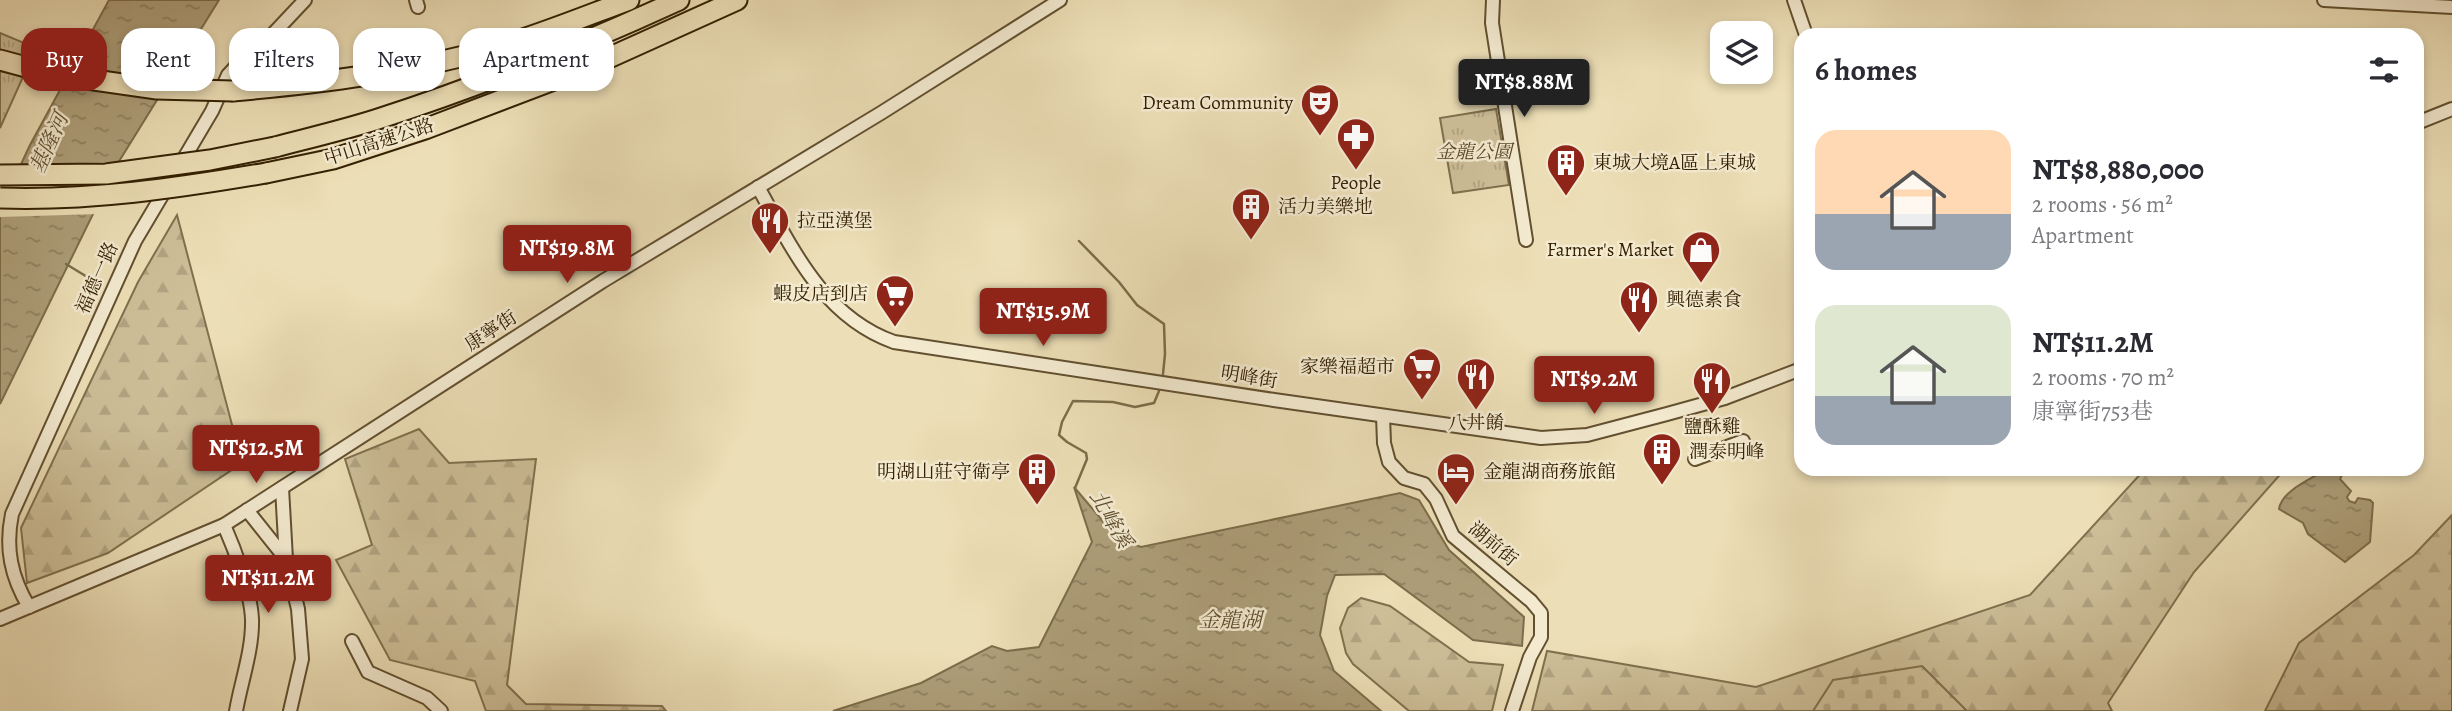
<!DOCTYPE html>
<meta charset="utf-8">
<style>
body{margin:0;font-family:Alegreya,"Noto Serif TC",serif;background:#f7f7f7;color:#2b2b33;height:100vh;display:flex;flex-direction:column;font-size:26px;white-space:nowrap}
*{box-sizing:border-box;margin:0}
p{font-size:23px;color:#7c7c81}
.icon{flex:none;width:38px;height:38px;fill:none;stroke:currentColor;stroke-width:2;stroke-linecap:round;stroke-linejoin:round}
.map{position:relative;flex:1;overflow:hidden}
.details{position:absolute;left:1794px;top:28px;width:630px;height:448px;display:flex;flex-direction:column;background:#fff;border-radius:21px;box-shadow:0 4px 10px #0003}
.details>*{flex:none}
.banner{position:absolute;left:21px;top:28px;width:665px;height:63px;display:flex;gap:14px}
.fabs{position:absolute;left:1710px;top:21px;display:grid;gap:14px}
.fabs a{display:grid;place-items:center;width:63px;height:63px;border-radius:14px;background:#fff;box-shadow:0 4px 10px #0003;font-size:35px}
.price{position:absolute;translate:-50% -60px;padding:0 16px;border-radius:7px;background:#8f2418;color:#fff;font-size:23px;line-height:46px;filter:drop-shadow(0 2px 4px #0008)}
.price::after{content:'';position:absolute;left:50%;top:42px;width:21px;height:16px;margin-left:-10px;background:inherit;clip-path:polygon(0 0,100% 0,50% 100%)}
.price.current{background:#222;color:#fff}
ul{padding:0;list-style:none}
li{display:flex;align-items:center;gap:21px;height:175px;padding:0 21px}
li span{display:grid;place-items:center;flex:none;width:196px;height:140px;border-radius:21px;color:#555}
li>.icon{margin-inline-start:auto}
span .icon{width:84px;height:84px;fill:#fffc;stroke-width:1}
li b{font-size:30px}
h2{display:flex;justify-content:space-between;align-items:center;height:84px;padding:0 21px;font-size:30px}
.chip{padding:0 24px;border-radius:21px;background:#fff;box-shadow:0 4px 10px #0003;font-size:24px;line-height:63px}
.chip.current{background:#8f2418;color:#fff}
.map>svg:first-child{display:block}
.forest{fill:url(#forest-firs);stroke:#80704e;stroke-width:2}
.cemetery{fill:url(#cemetery-stones);stroke:#80704e;stroke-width:2}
.park{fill:url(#park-tufts);stroke:#80704e;stroke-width:2}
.water{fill:url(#water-ripples);stroke:#7d6c4a;stroke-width:2}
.pier{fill:#ecdeb6}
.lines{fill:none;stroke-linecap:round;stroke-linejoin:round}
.stream{stroke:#7d6c4a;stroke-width:2.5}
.minor-casing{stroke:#625030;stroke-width:16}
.highway-casing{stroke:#342103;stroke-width:23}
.minor{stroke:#f3ead0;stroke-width:12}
.highway{stroke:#ecdeb6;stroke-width:19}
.highway-bridge-casing{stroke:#342103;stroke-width:23;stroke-linecap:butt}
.highway-bridge{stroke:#ecdeb6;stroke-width:19}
.labels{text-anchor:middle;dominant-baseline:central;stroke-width:5;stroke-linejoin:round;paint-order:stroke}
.poi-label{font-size:19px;fill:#342103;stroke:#f3ead0;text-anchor:start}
.street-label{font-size:19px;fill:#342103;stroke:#f3ead0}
.park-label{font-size:19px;font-style:italic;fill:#5a4828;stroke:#f3ead0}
.water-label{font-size:21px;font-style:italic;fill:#5e4d2c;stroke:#f3ead0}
</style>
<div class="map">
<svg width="2452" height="711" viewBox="0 0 2452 711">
<defs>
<pattern id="forest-firs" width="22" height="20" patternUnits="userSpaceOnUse" patternTransform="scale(1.75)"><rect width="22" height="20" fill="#cdbe98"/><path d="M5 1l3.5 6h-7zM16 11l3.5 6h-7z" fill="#b1a381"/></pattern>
<pattern id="cemetery-stones" width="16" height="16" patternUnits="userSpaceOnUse" patternTransform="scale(1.75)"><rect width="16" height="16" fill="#cdbe98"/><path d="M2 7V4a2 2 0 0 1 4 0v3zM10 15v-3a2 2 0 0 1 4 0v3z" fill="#b1a381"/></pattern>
<pattern id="park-tufts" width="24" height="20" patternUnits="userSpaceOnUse" patternTransform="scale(1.75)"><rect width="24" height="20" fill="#cdbe98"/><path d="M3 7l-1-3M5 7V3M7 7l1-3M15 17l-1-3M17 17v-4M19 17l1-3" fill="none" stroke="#b1a381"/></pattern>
<pattern id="water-ripples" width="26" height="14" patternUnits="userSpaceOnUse" patternTransform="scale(1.75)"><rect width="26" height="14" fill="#ad9e79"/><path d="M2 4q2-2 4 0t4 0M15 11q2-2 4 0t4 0" fill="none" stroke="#8e8061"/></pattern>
</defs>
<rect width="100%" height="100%" fill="#ecdeb6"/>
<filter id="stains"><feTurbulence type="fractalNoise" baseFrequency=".00286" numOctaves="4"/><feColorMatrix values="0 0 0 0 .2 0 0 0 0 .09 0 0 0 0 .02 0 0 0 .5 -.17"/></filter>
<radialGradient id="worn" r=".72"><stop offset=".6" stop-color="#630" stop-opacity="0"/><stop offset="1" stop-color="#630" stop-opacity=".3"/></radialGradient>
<g class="forest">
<path d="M177,215l65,248 -134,90 -81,30 -6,-55 117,-246z"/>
<path d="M419,429l30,34 87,-4 -29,226 19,19 136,2 4,5h-180l-11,-30 -85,-21 -54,-100 36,-15 -27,-86z"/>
<path d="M2145,469h140l-91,103 -86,131 4,8h-580l15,-60 209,36 274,-92z"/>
<path d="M2452,515v196h-187l34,-68 115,-88z"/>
<path d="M1361,598l29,8 79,56 34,3 -11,46h-83l-56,-47 -7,-11 -6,-25 8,-20z"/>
</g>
<path class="cemetery" d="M1922,666l45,45h-154l20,-31z"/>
<g class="park">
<path d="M0,33l36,15 -36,80z"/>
<path d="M1496,109l13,76 -56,8 -13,-75z"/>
</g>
<g class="water">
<path d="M109,0h110l-101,163 -118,241v-195l30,-64z"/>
<path d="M2327,469h18l-5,10 11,12 -4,6 2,4 6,2 3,-5 12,2 3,3 -3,39 -25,20 -37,-28 -5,-11 -24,-14c3,-19 33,-30 48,-40z"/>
<path d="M1074,487l44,52 23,8 259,-54 19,7 30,50 75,67 -2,29 -49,-6 -89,-66 -49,1 -8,21 -7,39 14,36 47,40h-548l88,-28 71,-37 15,5 32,-4 53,-105z"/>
</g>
<path class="pier" d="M123,162l-25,52 -98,3v-16l17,-36z"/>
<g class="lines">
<g class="stream">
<path d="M1079,241l40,41 18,23 27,19 1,30 -2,20"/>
<path d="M66,264l36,22"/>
<path d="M1075,488l12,-29 -1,-6 -19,-11 -8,-7 3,-13 11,-21 40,1 22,5 19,-4 5,-12"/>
</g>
<g class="minor-casing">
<g id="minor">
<path d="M416,0l2,7"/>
<path d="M1493,0l-1,23 34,217"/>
<path d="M1794,0l12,35"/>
<path d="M2324,0l128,7"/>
<path d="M2417,123l35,-14"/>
<path d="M758,187c34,61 65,130 136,155l380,58 267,38 46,-3 80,-21 58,-16 76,-29"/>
<path d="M1383,416l1,27 5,19 15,16 20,6 12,15 17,37 78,65 10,12v24l-11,20 -18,54"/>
<path d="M1695,459l48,-18"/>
<path d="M282,488l4,71 12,50 4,50 -12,52"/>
<path d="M247,510l39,49"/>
<path d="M224,525c11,25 27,68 28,94 1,30 -11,63 -16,92"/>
<path d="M29,607c-18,-30 -24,-59 -17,-93l123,-273 77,-130 16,-36 13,-14 32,-27 32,-34"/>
<path d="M0,619l224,-94 379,-244 278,-168 179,-113"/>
<path d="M352,641l16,31 59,26 14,13"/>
</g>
</g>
<g class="highway-casing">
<g id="highway">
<path d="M0,60l52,14"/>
<path d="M233,91c89,-8 178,-19 265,-44 44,-13 88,-31 131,-47"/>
<path d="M275,147c34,-9 69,-17 103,-28 102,-33 203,-74 301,-119"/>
<path d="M266,173l67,-14 92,-30 168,-64 144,-65"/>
</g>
</g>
<use href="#minor" class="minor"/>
<use href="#highway" class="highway"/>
<g class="highway-bridge-casing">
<g id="highway-bridge">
<path d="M52,74l105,15 76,2"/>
<path d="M0,175l106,-1 104,-14 65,-13"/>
<path d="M0,198c90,3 178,-10 266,-25"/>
</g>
</g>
<use href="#highway-bridge" class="highway-bridge"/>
</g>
<defs>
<g id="theatre-pin" transform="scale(2.0125)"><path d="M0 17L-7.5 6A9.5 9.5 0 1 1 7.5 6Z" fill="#8f2418" stroke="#f3ead0"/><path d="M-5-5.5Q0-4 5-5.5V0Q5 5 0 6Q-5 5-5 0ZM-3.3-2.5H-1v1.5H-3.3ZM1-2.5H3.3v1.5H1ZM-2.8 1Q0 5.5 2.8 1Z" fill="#fff"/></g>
<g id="pharmacy-pin" transform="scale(2.0125)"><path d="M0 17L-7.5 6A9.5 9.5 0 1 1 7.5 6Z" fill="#8f2418" stroke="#f3ead0"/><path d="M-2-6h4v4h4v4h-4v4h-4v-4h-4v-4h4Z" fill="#fff"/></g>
<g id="building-pin" transform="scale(2.0125)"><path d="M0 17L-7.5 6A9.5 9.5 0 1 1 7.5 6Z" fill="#8f2418" stroke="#f3ead0"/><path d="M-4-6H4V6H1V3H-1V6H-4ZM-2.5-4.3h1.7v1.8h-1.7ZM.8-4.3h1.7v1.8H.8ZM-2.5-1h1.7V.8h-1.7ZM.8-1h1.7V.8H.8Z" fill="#fff"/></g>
<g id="restaurant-pin" transform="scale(2.0125)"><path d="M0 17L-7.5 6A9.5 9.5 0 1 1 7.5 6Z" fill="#8f2418" stroke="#f3ead0"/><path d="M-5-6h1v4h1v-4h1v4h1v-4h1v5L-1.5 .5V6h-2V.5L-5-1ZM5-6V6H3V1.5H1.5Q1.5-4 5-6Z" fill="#fff"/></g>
<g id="shop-pin" transform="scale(2.0125)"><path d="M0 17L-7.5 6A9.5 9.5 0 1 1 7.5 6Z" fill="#8f2418" stroke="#f3ead0"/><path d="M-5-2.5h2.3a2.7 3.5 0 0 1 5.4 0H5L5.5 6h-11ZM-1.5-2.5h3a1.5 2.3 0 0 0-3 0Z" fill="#fff"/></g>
<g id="supermarket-pin" transform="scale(2.0125)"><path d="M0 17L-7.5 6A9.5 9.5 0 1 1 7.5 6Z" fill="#8f2418" stroke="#f3ead0"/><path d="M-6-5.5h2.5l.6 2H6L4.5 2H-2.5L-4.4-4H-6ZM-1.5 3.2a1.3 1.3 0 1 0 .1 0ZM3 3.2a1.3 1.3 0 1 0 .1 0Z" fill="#fff"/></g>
<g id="hotel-pin" transform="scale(2.0125)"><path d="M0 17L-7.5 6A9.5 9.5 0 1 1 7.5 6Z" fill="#8f2418" stroke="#f3ead0"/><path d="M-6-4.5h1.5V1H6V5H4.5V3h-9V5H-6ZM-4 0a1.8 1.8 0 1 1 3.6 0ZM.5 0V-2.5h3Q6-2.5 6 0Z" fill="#fff"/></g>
</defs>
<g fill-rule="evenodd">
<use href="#theatre-pin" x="1320" y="103"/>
<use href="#pharmacy-pin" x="1356" y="137"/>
<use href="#building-pin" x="1566" y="163"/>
<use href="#building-pin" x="1251" y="207"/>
<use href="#restaurant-pin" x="770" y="221"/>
<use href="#shop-pin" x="1701" y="250"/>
<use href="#supermarket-pin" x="895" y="294"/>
<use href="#restaurant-pin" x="1639" y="300"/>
<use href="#supermarket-pin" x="1422" y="367"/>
<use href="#restaurant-pin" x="1476" y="377"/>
<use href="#restaurant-pin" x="1712" y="381"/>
<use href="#building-pin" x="1662" y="452"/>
<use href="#building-pin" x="1037" y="472"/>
<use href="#hotel-pin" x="1456" y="472"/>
</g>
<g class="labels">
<g class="poi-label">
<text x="1293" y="103" text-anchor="end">Dream Community</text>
<text x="1593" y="163">東城大境A區上東城</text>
<text x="1356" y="183" text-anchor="middle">People</text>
<text x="1278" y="207">活力美樂地</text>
<text x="797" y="221">拉亞漢堡</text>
<text x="1674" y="250" text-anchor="end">Farmer's Market</text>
<text x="868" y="294" text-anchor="end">蝦皮店到店</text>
<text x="1666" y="300">興德素食</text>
<text x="1395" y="367" text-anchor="end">家樂福超市</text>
<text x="1476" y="423" text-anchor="middle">八丼餚</text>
<text x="1712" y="427" text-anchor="middle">鹽酥雞</text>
<text x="1689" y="452">潤泰明峰</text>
<text x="1010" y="472" text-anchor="end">明湖山莊守衛亭</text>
<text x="1483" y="472">金龍湖商務旅館</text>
</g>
<g class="street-label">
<text transform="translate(379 142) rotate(-18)">中山高速公路</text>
<text transform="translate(97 278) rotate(-66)">福德一路</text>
<text transform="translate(491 331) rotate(-33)">康寧街</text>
<text transform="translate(1249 377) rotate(9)">明峰街</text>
<text transform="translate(1493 544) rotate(40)">湖前街</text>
</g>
<g class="park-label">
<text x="1474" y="152">金龍公園</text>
</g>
<g class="water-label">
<text transform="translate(49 143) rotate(-66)">基隆河</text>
<text transform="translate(1111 519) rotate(60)">北峰溪</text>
<text x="1230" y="620">金龍湖</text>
</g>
</g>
<rect width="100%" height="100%" filter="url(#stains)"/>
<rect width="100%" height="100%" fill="url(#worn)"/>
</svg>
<div class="fabs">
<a><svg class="icon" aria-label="layers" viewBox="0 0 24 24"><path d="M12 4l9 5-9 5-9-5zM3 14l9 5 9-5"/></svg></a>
</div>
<b class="price current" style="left:1524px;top:119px">NT$8.88M</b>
<b class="price" style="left:567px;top:285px">NT$19.8M</b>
<b class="price" style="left:1043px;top:348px">NT$15.9M</b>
<b class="price" style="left:1594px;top:416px">NT$9.2M</b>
<b class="price" style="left:256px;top:485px">NT$12.5M</b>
<b class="price" style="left:268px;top:615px">NT$11.2M</b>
<div class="banner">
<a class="chip current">Buy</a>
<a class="chip">Rent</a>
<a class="chip">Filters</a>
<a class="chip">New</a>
<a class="chip">Apartment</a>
</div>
<section class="details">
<h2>6 homes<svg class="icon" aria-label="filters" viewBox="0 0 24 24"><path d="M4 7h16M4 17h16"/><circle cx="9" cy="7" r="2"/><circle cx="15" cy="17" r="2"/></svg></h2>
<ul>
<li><span style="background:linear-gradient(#ffd9b3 60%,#9aa5b1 0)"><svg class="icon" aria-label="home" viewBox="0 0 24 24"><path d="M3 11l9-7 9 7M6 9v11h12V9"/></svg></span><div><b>NT$8,880,000</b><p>2 rooms · 56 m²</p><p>Apartment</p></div></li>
<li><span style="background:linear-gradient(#dfe7d0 65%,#9aa5b1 0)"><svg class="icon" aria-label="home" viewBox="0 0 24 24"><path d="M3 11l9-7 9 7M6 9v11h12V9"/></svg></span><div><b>NT$11.2M</b><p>2 rooms · 70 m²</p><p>康寧街753巷</p></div></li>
</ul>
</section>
</div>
